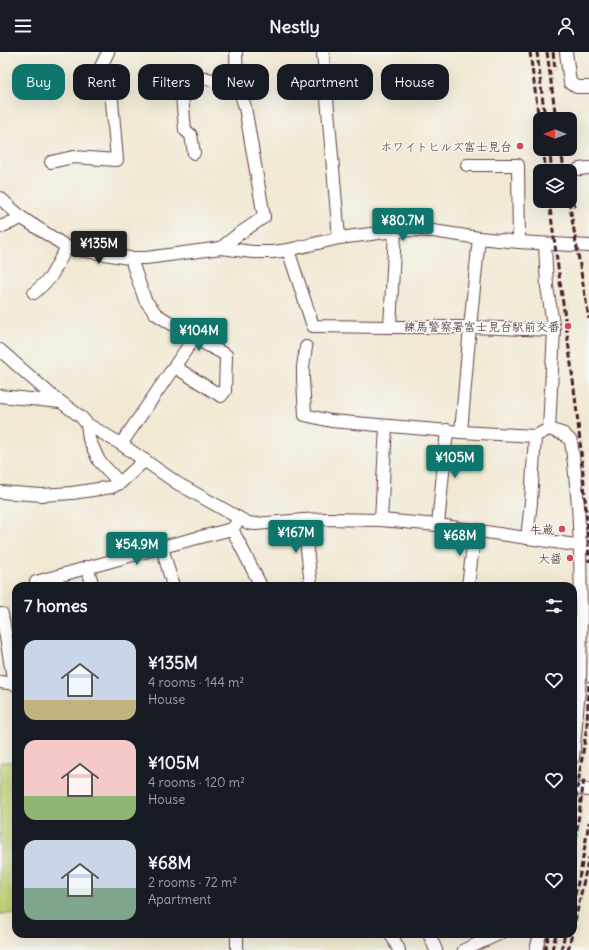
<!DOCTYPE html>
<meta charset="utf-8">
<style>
body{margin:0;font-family:Delius,"Klee One",sans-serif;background:#242831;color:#f1f3f6;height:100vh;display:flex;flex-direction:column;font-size:15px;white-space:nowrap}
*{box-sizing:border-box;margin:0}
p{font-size:13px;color:#9ea1a6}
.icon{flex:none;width:22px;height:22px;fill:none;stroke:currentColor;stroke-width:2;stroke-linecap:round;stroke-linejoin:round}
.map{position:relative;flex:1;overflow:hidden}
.side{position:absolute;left:12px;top:530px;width:565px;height:356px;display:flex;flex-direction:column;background:#171b24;border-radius:12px;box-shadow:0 4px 16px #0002}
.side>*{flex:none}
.guide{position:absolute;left:12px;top:12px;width:565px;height:36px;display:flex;gap:8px}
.needle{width:26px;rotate:270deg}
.tools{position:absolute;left:533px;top:60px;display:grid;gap:8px}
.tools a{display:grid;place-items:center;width:44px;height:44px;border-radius:8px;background:#171b24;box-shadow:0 4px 16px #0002;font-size:20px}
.price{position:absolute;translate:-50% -34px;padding:0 9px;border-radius:4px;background:#0f766e;color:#fff;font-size:13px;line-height:26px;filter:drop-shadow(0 1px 2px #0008)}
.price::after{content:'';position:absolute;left:50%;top:24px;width:12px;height:9px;margin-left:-6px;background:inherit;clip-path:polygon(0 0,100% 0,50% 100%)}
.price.active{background:#222;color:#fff}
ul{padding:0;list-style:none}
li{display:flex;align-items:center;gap:12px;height:100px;padding:0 12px}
li span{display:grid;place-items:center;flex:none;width:112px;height:80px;border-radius:12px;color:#555}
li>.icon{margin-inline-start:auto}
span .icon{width:48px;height:48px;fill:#fffc;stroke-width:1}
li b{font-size:17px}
h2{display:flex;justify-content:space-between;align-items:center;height:48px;padding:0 12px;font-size:17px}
.pill{padding:0 14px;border-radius:12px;background:#171b24;box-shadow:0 4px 16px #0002;font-size:14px;line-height:36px}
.pill.active{background:#0f766e;color:#fff}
header{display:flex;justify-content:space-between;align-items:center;height:52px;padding:0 12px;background:#171b24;font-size:18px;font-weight:800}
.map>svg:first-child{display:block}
.green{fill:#bed276;stroke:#847850}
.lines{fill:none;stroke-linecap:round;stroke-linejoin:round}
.minor-casing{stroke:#633d44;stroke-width:14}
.minor{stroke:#fff;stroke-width:12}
.rail{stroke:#4a1f2b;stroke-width:3;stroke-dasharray:6 3;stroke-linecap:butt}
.poi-dot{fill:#d1495b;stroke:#f6f6f2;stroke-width:1.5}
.labels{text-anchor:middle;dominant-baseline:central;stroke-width:3;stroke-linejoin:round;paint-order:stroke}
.poi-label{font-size:12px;fill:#4a1f2b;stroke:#f6f6f2;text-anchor:end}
</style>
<header><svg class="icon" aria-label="menu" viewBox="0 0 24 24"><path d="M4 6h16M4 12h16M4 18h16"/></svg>Nestly<svg class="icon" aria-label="person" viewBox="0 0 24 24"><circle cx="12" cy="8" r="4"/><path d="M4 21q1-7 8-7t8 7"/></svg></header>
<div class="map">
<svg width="589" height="898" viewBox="0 0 589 898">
<rect width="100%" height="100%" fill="#f6f6f2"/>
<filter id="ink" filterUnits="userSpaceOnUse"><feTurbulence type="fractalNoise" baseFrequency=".025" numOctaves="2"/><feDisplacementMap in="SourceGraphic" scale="8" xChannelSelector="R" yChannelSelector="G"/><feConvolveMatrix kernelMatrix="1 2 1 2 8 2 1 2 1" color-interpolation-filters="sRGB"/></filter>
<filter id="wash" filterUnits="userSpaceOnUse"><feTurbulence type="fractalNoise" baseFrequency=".012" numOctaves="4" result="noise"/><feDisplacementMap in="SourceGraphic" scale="16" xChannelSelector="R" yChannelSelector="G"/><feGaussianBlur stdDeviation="0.9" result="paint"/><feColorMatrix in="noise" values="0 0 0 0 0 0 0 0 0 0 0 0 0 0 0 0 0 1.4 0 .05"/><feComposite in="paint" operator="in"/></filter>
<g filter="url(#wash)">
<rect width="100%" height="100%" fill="#f1e9d3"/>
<rect class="green" x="0" y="710" width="16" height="152"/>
</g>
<g filter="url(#ink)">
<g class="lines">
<g class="minor-casing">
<g id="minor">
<path d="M323,0l16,186"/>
<path d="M566,0l4,31 7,4h12"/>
<path d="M194,101l-3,-18 -6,-5 -4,-46 9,-10 22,6 25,3"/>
<path d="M51,110l22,-5 44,3 -6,-71 -20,-2 17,-35"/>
<path d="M467,113h51l1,77"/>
<path d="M579,117l10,-1"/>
<path d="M0,146l22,20 45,29 13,3 49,8h17l75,-10 32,4h20l15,-2 51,-12 56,-7 17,-1 21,1 46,7 40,4 70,4"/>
<path d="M0,175l22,-9"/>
<path d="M545,192l2,43 7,43 -5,99"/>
<path d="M221,196l15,-12 28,-19 -19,-110 -8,-24 -1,-31"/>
<path d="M288,198l25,76 77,1h80l84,3"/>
<path d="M34,241l16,-15 17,-31"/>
<path d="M390,275l5,-96"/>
<path d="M306,295l-3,20v12l2,36 26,6 130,11 74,4"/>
<path d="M0,298l50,44 31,23 6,7 34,20 56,39 71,40 7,1 49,-4 21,-1 56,1 57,5 151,22"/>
<path d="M175,315l46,29 4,-5 1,-36 -32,-17"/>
<path d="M0,344l61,6"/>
<path d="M87,372l2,15 10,22 21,22"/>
<path d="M461,380l9,-105 9,-89"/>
<path d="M121,392l73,-106 -38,-24 -11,-14 -12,-35 1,-7"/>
<path d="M0,440l42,3 30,-2 40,-6 8,-4 25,-23"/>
<path d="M304,468l7,66"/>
<path d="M381,468l5,-94"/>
<path d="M236,472l-4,5 29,57"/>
<path d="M438,473l9,-95"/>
<path d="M527,486l4,-36 4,-66 14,-7 15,5 7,7 3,23 4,41 2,41 1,73 -1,58 -7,81"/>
<path d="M162,495l11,39"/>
<path d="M87,515l6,19"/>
<path d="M36,530l126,-35 70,-18"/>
<path d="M468,534l7,-56"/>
<path d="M0,562h2l12,70"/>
<path d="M0,630l16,2"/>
<path d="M573,736l16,2"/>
<path d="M237,882v16"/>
<path d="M391,882l8,16"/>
<path d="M429,882l7,16"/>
<path d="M464,898l35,-16"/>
<path d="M536,898l4,-16"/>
</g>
</g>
<use href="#minor" class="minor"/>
<g class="rail">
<path d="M530,0l10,76"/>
<path d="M537,0l8,67"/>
<path d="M547,0l9,67"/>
<path d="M553,0l2,18"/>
<path d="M543,97l3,22"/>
<path d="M549,97l3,22"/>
<path d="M561,97l3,22"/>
<path d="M570,124l5,31"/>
<path d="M549,149c16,120 35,240 40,361"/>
<path d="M569,149l20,118"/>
<path d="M573,764l14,-90 2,-45"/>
<path d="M573,805l11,-78"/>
<path d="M573,852l8,-35 8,-47"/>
<path d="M573,878l16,-73"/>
<path d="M545,898l4,-16"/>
<path d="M552,898l4,-16"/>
<path d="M561,898l4,-16"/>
<path d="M568,898l4,-16"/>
</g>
</g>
</g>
<g class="poi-dot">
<circle cx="520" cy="94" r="4"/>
<circle cx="568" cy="274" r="4"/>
<circle cx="562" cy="477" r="4"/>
<circle cx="570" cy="506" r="4"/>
</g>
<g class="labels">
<g class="poi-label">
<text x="512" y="94">ホワイトヒルズ富士見台</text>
<text x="560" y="274">練馬警察署富士見台駅前交番</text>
<text x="554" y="477">牛蔵</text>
<text x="562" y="506">大醤</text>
</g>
</g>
</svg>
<div class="tools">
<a><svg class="needle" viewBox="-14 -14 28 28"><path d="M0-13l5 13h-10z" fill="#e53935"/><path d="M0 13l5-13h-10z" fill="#9ea1a6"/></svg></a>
<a><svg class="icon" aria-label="layers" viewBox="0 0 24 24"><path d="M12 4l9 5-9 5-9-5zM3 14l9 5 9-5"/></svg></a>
</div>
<b class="price" style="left:403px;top:190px">¥80.7M</b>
<b class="price active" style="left:99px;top:213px">¥135M</b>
<b class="price" style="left:199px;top:300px">¥104M</b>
<b class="price" style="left:455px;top:427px">¥105M</b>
<b class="price" style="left:296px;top:502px">¥167M</b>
<b class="price" style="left:460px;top:505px">¥68M</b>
<b class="price" style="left:137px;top:514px">¥54.9M</b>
<div class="guide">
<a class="pill active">Buy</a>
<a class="pill">Rent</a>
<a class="pill">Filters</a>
<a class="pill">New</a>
<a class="pill">Apartment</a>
<a class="pill">House</a>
</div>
<section class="side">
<h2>7 homes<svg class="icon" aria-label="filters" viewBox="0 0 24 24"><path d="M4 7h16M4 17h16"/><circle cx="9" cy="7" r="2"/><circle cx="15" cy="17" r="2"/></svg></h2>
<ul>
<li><span style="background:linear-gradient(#c9d6e8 75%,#c2b280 0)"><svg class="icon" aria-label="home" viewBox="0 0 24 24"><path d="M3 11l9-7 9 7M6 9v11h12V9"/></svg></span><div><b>¥135M</b><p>4 rooms · 144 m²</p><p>House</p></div><svg class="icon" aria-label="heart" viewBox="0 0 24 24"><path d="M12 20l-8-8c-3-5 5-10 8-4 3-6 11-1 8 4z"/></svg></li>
<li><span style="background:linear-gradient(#f6c9c9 70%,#8fb573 0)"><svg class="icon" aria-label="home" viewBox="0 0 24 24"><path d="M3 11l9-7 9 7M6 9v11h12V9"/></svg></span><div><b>¥105M</b><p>4 rooms · 120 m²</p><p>House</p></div><svg class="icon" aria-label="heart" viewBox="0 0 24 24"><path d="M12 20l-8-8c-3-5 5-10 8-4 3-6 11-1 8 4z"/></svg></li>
<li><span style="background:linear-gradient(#c9d6e8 60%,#7fa58c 0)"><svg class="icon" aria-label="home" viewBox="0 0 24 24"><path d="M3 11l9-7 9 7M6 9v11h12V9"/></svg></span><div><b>¥68M</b><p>2 rooms · 72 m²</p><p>Apartment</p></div><svg class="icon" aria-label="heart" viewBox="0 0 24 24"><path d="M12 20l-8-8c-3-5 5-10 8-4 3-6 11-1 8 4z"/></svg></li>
</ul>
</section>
</div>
